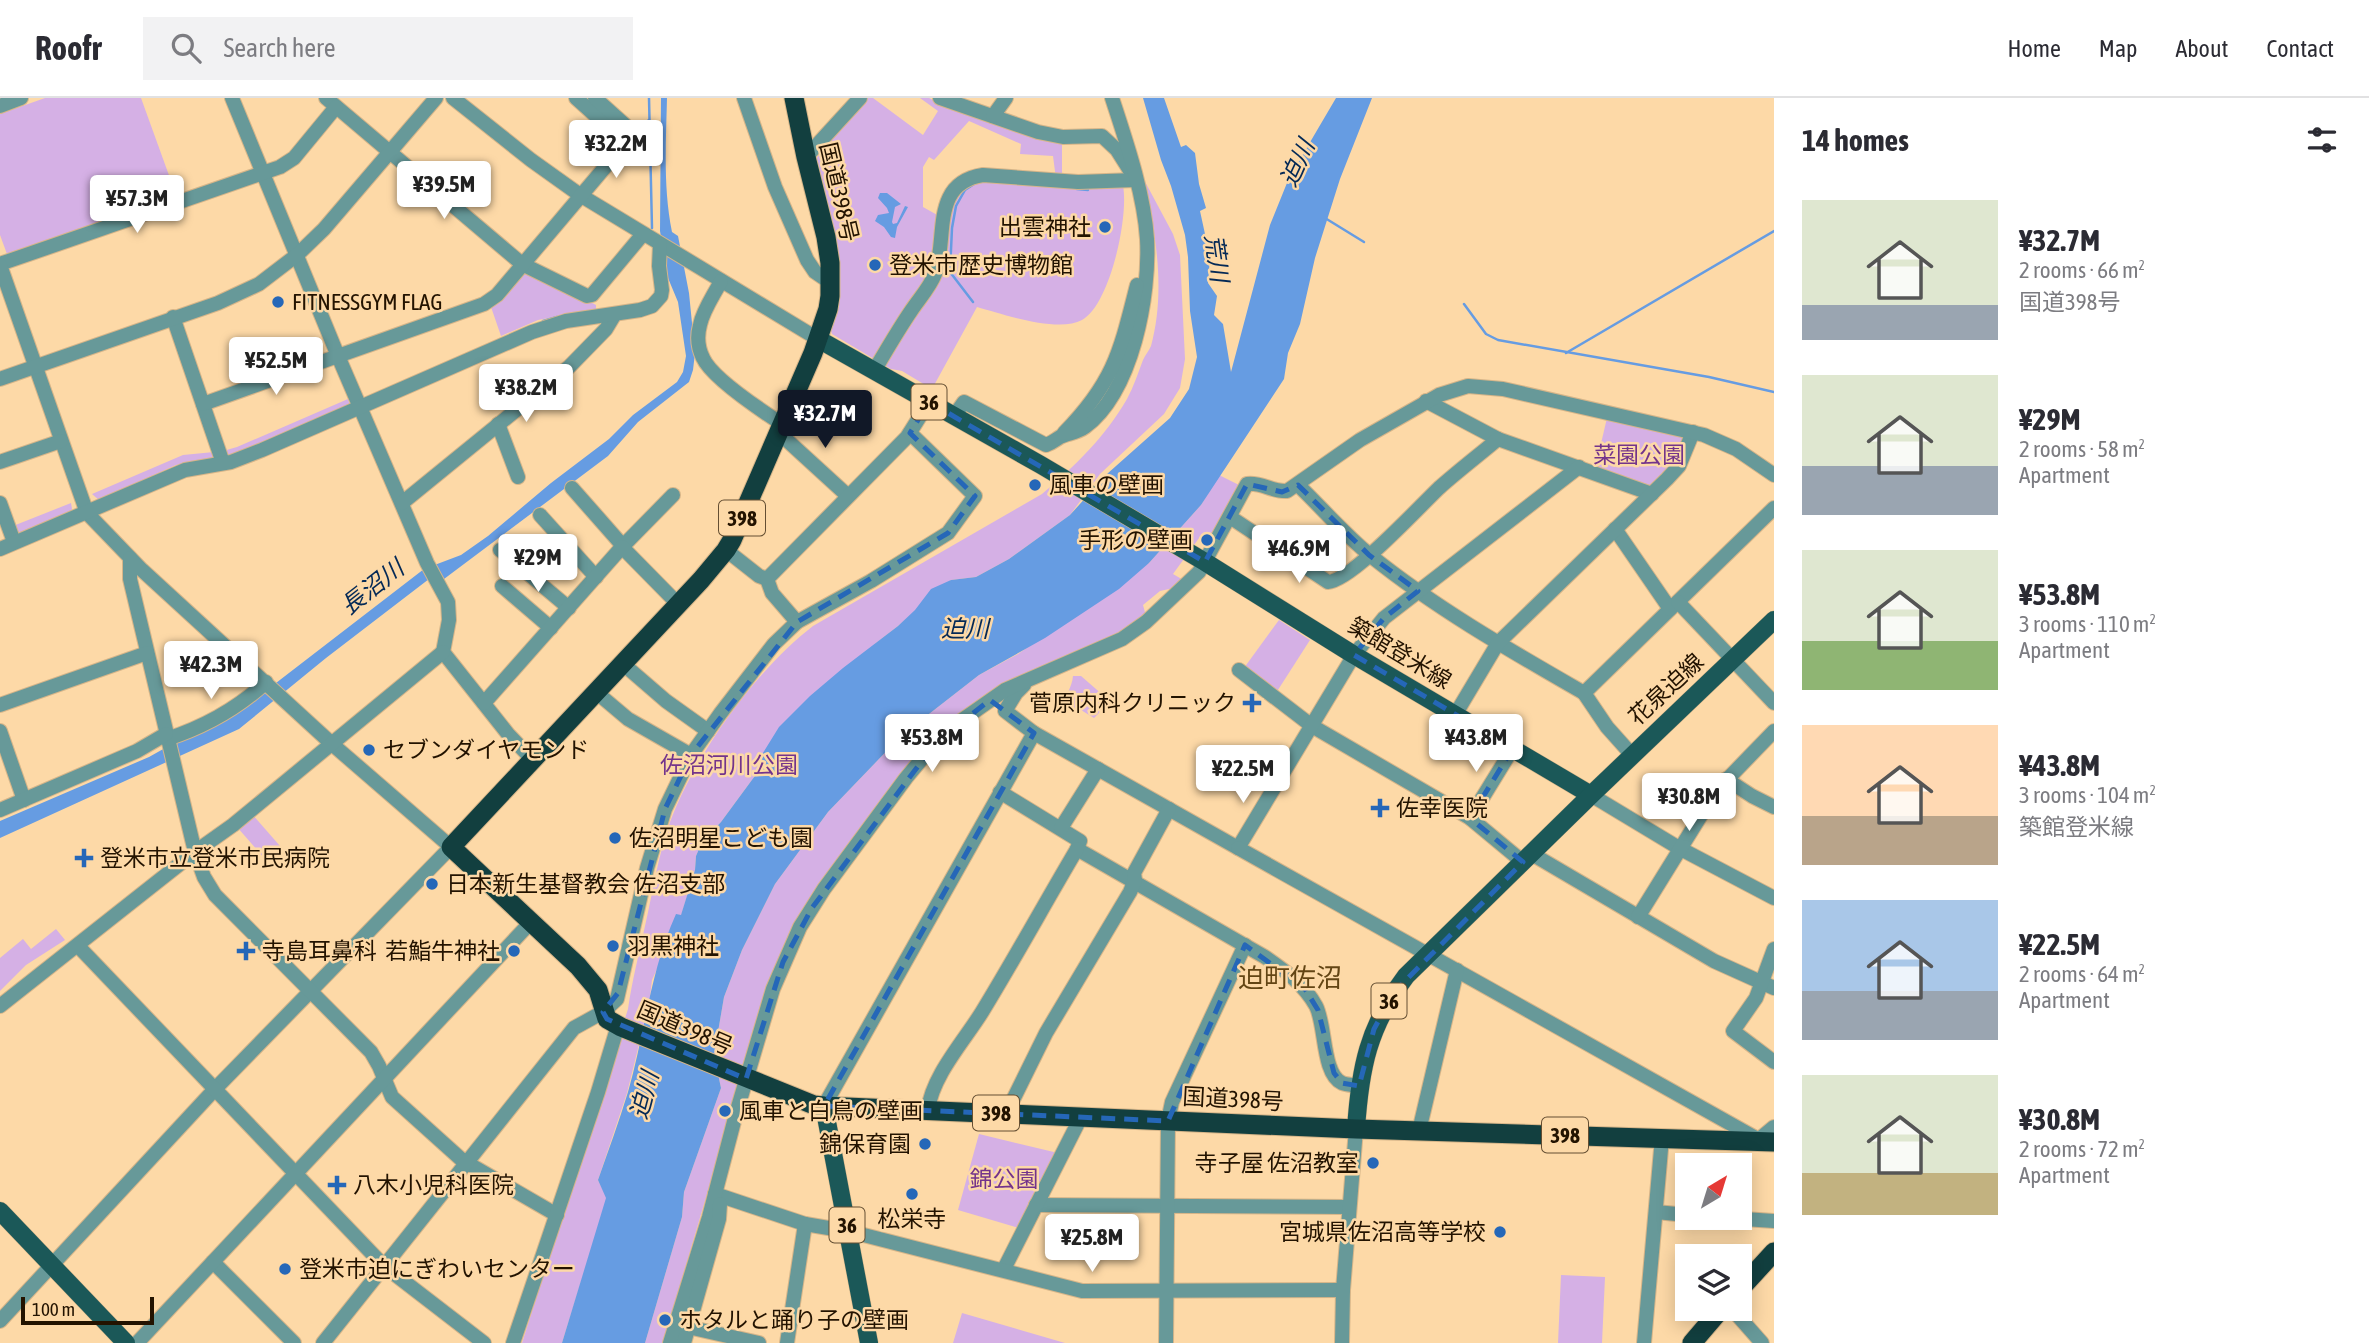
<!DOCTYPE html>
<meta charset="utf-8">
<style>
body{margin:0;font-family:"Asap Condensed","Noto Sans JP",sans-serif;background:#f2f2f3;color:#2b2b33;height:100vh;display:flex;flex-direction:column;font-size:26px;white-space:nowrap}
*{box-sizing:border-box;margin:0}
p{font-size:23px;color:#7c7c81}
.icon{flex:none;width:38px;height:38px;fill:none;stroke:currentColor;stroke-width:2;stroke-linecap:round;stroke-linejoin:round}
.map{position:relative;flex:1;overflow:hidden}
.sheet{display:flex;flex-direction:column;background:#fff;width:595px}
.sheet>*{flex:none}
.needle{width:46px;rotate:38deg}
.buttons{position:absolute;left:1675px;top:1055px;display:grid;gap:14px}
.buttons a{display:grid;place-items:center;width:77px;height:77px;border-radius:0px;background:#fff;box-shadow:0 4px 18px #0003;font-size:35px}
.scale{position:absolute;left:21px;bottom:18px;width:133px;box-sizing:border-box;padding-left:7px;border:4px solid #231300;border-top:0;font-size:19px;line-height:24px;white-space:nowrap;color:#231300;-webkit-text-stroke:5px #fdd9a7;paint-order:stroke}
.price{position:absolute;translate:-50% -60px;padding:0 16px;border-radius:7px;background:#fff;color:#222;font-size:23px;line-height:46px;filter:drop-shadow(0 2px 4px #0008)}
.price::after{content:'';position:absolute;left:50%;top:42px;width:21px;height:16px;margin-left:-10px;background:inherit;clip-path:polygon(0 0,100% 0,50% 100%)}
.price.selected{background:#111827;color:#fff}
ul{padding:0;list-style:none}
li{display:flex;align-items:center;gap:21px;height:175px;padding:0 28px}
li span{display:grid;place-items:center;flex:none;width:196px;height:140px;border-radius:0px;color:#555}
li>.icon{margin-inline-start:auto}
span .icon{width:84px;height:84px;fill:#fffc;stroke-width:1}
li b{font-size:30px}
h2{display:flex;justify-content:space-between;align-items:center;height:84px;padding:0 28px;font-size:30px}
header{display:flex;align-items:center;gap:42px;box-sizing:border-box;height:98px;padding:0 35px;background:#fff;border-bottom:2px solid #e1e1e2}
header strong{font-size:33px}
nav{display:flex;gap:38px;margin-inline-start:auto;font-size:24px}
.search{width:490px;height:63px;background:#f2f2f3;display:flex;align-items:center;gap:18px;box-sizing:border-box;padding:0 24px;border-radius:0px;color:#7c7c81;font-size:26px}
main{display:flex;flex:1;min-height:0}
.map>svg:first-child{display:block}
.green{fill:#d5b0e5}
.water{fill:#669ce2}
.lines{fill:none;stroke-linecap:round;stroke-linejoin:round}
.stream{stroke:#669ce2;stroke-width:2.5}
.minor-casing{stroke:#d6b589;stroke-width:16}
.major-casing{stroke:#d6b589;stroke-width:19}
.highway-casing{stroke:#d6b589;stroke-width:21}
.minor{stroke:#679999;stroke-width:14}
.major{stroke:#1b5858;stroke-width:18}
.highway{stroke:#123f3f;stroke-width:19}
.marked{fill:none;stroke:#2567b8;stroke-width:5;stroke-dasharray:14 9;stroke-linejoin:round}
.poi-dot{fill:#2567b8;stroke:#fdd9a7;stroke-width:2.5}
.labels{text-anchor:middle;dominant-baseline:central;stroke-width:5;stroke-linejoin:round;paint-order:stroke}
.shield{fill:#fdd9a7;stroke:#644e32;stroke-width:2}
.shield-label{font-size:21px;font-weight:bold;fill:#231300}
.street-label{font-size:23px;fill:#231300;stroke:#fdd9a7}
.poi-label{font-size:23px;fill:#231300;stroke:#fdd9a7;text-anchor:start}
.park-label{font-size:23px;fill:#73338b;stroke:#fdd9a7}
.water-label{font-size:24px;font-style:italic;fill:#042956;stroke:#fdd9a7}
.quarter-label{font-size:26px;fill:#634514;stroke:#fdd9a7}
</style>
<header>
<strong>Roofr</strong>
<div class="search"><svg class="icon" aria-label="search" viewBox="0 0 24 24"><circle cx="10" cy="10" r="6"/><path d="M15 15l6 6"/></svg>Search here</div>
<nav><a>Home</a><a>Map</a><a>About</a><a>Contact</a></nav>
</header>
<main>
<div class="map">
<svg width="1774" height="1245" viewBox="0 0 1774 1245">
<rect width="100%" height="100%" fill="#fdd9a7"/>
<g class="green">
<path d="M45,0h96l34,94 -3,6 -162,58 -3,-2 -7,-19v-121z"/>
<path d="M865,0h8l50,37 15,-24 -18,-13h9l6,3 127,40v38h-6l-3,-23 -33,-2 1,-10 -52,-23 -35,39 -5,-3 -6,10v40l25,14c5,-23 11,-29 31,-41l144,6c6,30 -13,119 -41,134 -24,13 -80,-6 -105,-13l-45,82 -30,-18 -11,-2 -59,-35 -2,-6 -15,-168z"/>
<path d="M1142,78l31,58 7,21 5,104 -5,29 -16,26 -64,60 -30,41 -61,44 -33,18 -25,3 -53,46 -22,17 -116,126 -39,53 -19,20 -6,14 -1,14 -14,46 -29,64 -3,24 -22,89 -29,87 9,18 -45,145h-40l106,-334c4,-28 11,-55 17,-83 8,-35 13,-70 25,-104 26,-69 85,-151 143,-196l229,-132c33,-28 63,-57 85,-95 7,-13 11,-26 16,-39 2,-5 6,-9 8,-14 15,-55 5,-116 -9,-170z"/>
<path d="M523,172l32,13 41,22v4l-58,11 -37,16 -11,-32z"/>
<path d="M348,301l2,6 -121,52 -6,-6 14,-4z"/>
<path d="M1607,320l76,18 2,5c-8,19 -20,36 -38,46l-52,-18z"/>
<path d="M214,354l1,3 -3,5 -36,5 -77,35 -7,-6 91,-39z"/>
<path d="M1219,377l20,10 -24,50 -13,-1 -29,40 12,7 -7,6 -18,4 -17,14 3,11 -24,17 -114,48 -104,90 -92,123 -17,32 -75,224 -57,193h-18l37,-126 2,-25 37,-104 -7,-33 10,-58 18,-47 33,-66 53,-72 74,-77 77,-60 39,-21 131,-91 52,-58z"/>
<path d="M71,405l1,6 -2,4 -49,20 -6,-2 -2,-5z"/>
<path d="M1279,522l31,20 -34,53 -32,-25z"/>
<path d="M1073,578h8l23,20 -5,17 -5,5 -13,-8 -4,5 -12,-9c0,-12 7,-18 8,-30z"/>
<path d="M252,716l28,32 -15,13 -28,-32z"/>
<path d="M56,831l9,11 -39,25 -26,26v-33l23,-19 8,10z"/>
<path d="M979,1036l79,19 -39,75 -61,-18z"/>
<path d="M1561,1177l44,2 -3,66h-44z"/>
<path d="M962,1215l103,30h-112z"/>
</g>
<g class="water">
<path d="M661,0h6c-1,45 -4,90 5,134l6,4 11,57 6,60 -2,17 -4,12 -51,40 -30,34 -164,123h-15l-103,79 -87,71 -239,109v-17l149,-64 114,-64 161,-124 37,-14 27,-19 63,-53 58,-44 24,-24 44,-33 6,-10 3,-16 -8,-54 -10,-24 -8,-47z"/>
<path d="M1143,0h21l17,49 5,-2 9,8 4,31 7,24 -6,3 10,46 -2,26 9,13 -3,19 9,9 8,48 39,-147 19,-47 47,-80h36l-32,81 -25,79 -15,66 -12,29 -4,26 -83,126 -52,58 -30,26 -74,49 -66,37 -77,60 -74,77 -53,72 -33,66 -18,47 -10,58 7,33 -37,104 -2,25 -37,126h-83l44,-145 -8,-18c10,-29 21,-58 30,-88 17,-59 22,-121 48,-178l5,1 14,-45 1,-14 6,-14 19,-20 39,-53 -2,-8 21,-34 31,-31 33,-28 55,-42 17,-16 16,-21 20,-9 25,-3 33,-18 61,-44 37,-41 63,-56 19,-29 8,-32 -7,-46 -2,-54 -3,-22 -14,-49 -10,-26z"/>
<path d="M880,95h7l14,11 -6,3 -3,15 1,2 4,-1 8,-17 3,1 -11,20 -2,11 -4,-1 -7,-10 -9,-6 3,-6 11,-2 -2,-5 -9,-10z"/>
</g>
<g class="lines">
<g class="stream">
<path d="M649,0l3,130"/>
<path d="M632,30h8l9,-8"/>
<path d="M1077,91l11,1"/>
<path d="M1325,120l39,24"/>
<path d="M973,204l-23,-30 2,-44 4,-22 9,-16 9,-6"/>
<path d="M1464,206l22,30 12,6 211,37 65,15"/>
<path d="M543,223l14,-4"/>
<path d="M1566,255l208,-122"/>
</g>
<g class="minor-casing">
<g id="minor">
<path d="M232,0l106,258 89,207 21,39 1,18 -6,32 65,82 25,26"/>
<path d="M326,0l196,166 65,32 5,-1 51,-61"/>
<path d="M453,0l78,62 49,35 238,144"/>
<path d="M576,0l49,44"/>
<path d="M744,0l31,89 32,73 8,12 16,11"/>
<path d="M940,0l98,34 25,5 39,-1 15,14 12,19"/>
<path d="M0,8l21,-8"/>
<path d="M993,18l13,-18"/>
<path d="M806,59l54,-59"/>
<path d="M0,166l280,-97 14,-9 42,-51"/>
<path d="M0,167l87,248 55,57 190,174 119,103 -236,242 -215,232"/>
<path d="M721,183c-7,14 -18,29 -21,44 -3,11 -2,23 3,33 9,20 59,53 79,66"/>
<path d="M173,219l50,146"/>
<path d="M874,273c12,-20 24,-41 37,-60 8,-12 19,-24 24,-37 13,-36 -5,-91 48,-99l95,7 57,-2"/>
<path d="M0,281l218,-76 41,-19 38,-29 27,-26 112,-131"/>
<path d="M1426,303l72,38 154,55"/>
<path d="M203,306l281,-100 13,-9 131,-155 2,-5 -5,-10 -30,-27"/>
<path d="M954,318l10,-14 82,43c6,-2 8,-4 14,-8 8,-4 17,-4 25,-10 48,-36 65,-132 62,-188 -3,-46 -21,-98 -35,-141"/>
<path d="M498,326l20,53"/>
<path d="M778,334l70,64"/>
<path d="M1064,335c50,-51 56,-81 73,-148"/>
<path d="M0,364l61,-21"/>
<path d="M1298,387c24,23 47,50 73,71 66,53 140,95 213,137l190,-185"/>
<path d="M572,390l51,58"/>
<path d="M0,405l14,39"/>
<path d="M402,405l167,-136 37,-38 9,-15"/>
<path d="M540,417l56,62"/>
<path d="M1230,419l98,65c23,-1 91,-75 111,-94 19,-17 40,-33 59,-49"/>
<path d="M1615,431l55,80"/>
<path d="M622,449l51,-52"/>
<path d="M0,451l185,-79 46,-8 31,-12 270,-118 34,-11 74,-11 12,-4 9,-10 1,-6 -3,-24 1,-22"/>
<path d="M500,452l69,58"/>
<path d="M726,452l33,26 8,3"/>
<path d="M130,460v21l65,273 9,25 11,18 156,157 8,14 13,31 70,63 95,55"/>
<path d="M502,488l49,42"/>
<path d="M1678,504l96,101"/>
<path d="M797,524l-25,-29 -5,-14 140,-142 22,-35"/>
<path d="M622,565l44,38 42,30"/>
<path d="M1239,572l73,56 158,92 53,44"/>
<path d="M1024,587l-8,8 -11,18 29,22 204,115 116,-193 30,-37 195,-151"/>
<path d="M596,594l32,27 63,36"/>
<path d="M1584,595l23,34 25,28"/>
<path d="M484,605l138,-156 56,57"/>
<path d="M0,607l147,-52"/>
<path d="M1455,617l43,-72 169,-164 12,-13 14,-34"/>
<path d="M0,633l24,69"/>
<path d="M167,641c37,-12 71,-31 99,-57"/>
<path d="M1726,681l26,17 22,11"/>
<path d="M1000,694l80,49 -3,8 188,108c20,14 39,27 51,49 10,19 6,68 26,77 5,2 12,2 17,3"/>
<path d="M1591,697l88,53 95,50"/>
<path d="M0,712l137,-59 29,-17"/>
<path d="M1470,720l43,-70"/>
<path d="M1061,730l37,-59"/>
<path d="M1238,750l516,289 2,4"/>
<path d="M1532,756l182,107 60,27"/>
<path d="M1638,819l78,-126 58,-60"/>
<path d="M78,848l306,320 100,77"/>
<path d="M1774,851l-18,49 -23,33 41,31"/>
<path d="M0,908l195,-154 38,-27 210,-173"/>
<path d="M824,1008l210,-373"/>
<path d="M928,1012c4,-34 36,-69 54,-98 33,-54 63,-109 95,-163"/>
<path d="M1006,1016l40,-81 84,-141 5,-12 -1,-7 35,-64"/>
<path d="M1419,1033l38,-161"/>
<path d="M1761,1044l1,-5 12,-10"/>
<path d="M715,1096l90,30"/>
<path d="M1036,1107l313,2"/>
<path d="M1656,1114l31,3"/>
<path d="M1729,1120l45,3"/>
<path d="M213,1164l81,81"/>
<path d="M1004,1171l77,-152"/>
<path d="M1732,1211l30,34"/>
<path d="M688,1229l71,16"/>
<path d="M137,1245l394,-421"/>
<path d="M323,1245l251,-315 29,-16 14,-13 30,-131 18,-59 26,-54 29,-41 54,-70 23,-22 74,-41 77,-48 27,-37 -65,-63"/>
<path d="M513,1245l85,-251 18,-60 5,-5"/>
<path d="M670,1245l39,-126 27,-103 37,-125 27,-62 24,-38 82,-111 30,-36 19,-17 50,-35 117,-51 24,-17 53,-50 48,-88c15,-2 25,8 40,7l73,-51 79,-45 29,-9 35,3 201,46 32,14 38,26"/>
<path d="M684,1245l35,-124 1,-15"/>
<path d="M787,1245l18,-119 47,8 230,59 261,-1"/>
<path d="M1166,1245l2,-222 4,-19 73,-157"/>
<path d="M1342,1245l1,-53 13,-161"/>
<path d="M1644,1245l18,-205"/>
</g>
</g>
<g class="major-casing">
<g id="major">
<path d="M818,241l223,126 164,97 149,93 237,140"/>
<path d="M824,1008l45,237"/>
<path d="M1356,1031c4,-61 12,-102 50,-153l185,-181 183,-175"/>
<path d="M0,1113l126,132"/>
</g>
</g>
<g class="highway-casing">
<g id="highway">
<path d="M794,0l12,59 20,80 4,26v33l-2,13 -15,44 -81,187 -6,10 -25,30 -250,267 127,119 20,24 9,29 14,8 193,78 10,1 532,23 418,13"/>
<path d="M1740,1191l34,-37"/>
<path d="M1692,1245l29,-34"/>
</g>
</g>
<use href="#minor" class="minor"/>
<use href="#major" class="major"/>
<use href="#highway" class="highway"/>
</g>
<path class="marked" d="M929,304l276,160 42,-78 35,8 16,-7 71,70 49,36 -34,27 -30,37 159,93 -43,70 53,44 -128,129 -21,38 -15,57 -17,-3 -8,-10 -16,-63 -13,-21 -60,-44 -77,176 -344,-15 210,-373 -44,-33 -54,42 -124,166 -29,54 -37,117 -139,-60 -4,-7 15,-19 47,-184 26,-54 106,-133 151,-89 27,-37 -65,-63z"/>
<g class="poi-dot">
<circle cx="1105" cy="129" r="7"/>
<circle cx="875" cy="167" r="7"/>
<circle cx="278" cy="204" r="7"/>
<circle cx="1035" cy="387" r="7"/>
<circle cx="1207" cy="442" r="7"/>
<path d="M1248.5 594.5h7v7h7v7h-7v7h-7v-7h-7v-7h7z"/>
<circle cx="369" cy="652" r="7"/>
<path d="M1376.5 699.5h7v7h7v7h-7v7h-7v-7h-7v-7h7z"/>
<circle cx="615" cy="740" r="7"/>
<path d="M80.5 749.5h7v7h7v7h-7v7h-7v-7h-7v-7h7z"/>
<circle cx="432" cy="786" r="7"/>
<circle cx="613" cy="848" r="7"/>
<path d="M242.5 842.5h7v7h7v7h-7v7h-7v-7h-7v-7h7z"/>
<circle cx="514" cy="853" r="7"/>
<circle cx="725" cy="1013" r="7"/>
<circle cx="925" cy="1046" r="7"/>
<circle cx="1373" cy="1065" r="7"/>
<path d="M333.5 1076.5h7v7h7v7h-7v7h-7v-7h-7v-7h7z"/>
<circle cx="912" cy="1096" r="7"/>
<circle cx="1500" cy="1134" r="7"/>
<circle cx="285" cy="1171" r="7"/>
<circle cx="665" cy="1222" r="7"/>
</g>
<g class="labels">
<g class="shield">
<rect x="911.5" y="286.5" width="35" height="35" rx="5"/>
<rect x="719" y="402.5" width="46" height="35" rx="5"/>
<rect x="1371.5" y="885.5" width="35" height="35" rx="5"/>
<rect x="973" y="997.5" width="46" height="35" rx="5"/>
<rect x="1542" y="1019.5" width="46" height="35" rx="5"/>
<rect x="829.5" y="1109.5" width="35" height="35" rx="5"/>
</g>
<g class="shield-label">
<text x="929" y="304">36</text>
<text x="742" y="420">398</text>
<text x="1389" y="903">36</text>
<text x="996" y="1015">398</text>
<text x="1565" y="1037">398</text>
<text x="847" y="1127">36</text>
</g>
<g class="street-label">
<text transform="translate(839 94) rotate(77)">国道398号</text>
<text transform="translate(1400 555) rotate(31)">築館登米線</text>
<text transform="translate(1666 591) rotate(-43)">花泉迫線</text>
<text transform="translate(685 930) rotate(23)">国道398号</text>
<text transform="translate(1233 1001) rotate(3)">国道398号</text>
</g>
<g class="poi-label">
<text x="1091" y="129" text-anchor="end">出雲神社</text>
<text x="889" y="167">登米市歴史博物館</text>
<text x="292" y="204">FITNESSGYM FLAG</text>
<text x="1049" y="387">風車の壁画</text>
<text x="1193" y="442" text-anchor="end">手形の壁画</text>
<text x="1236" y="605" text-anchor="end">菅原内科クリニック</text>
<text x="383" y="652">セブンダイヤモンド</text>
<text x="1396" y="710">佐幸医院</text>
<text x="629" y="740">佐沼明星こども園</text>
<text x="100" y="760">登米市立登米市民病院</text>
<text x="446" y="786">日本新生基督教会 佐沼支部</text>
<text x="627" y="848">羽黒神社</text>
<text x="262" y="853">寺島耳鼻科</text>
<text x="500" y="853" text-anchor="end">若鮨牛神社</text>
<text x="739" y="1013">風車と白鳥の壁画</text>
<text x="911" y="1046" text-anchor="end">錦保育園</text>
<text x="1359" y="1065" text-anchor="end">寺子屋 佐沼教室</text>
<text x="353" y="1087">八木小児科医院</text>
<text x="912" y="1121" text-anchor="middle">松栄寺</text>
<text x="1486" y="1134" text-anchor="end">宮城県佐沼高等学校</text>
<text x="299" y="1171">登米市迫にぎわいセンター</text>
<text x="679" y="1222">ホタルと踊り子の壁画</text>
</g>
<g class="park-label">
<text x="1639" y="357">菜園公園</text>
<text x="729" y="667">佐沼河川公園</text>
<text x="1004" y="1081">錦公園</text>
</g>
<g class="water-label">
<text transform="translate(1297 65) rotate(-65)">迫川</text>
<text transform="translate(1217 160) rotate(82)">荒川</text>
<text transform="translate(372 489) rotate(-38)">長沼川</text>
<text x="965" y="530">迫川</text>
<text transform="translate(644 997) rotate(-75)">迫川</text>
</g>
<g class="quarter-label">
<text x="1290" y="880">迫町佐沼</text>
</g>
</g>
</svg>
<div class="buttons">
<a><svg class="needle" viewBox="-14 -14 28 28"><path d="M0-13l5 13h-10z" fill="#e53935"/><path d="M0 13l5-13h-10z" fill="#7c7c81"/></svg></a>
<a><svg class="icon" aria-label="layers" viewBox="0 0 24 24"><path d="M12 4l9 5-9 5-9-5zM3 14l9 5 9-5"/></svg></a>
</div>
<div class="scale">100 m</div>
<b class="price" style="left:616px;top:82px">¥32.2M</b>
<b class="price" style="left:444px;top:123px">¥39.5M</b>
<b class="price" style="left:137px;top:137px">¥57.3M</b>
<b class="price" style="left:276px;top:299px">¥52.5M</b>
<b class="price" style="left:526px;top:326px">¥38.2M</b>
<b class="price selected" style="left:825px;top:352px">¥32.7M</b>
<b class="price" style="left:1299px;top:487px">¥46.9M</b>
<b class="price" style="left:538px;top:496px">¥29M</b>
<b class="price" style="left:211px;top:603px">¥42.3M</b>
<b class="price" style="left:932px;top:676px">¥53.8M</b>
<b class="price" style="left:1476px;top:676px">¥43.8M</b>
<b class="price" style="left:1243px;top:707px">¥22.5M</b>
<b class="price" style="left:1689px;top:735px">¥30.8M</b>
<b class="price" style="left:1092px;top:1176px">¥25.8M</b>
</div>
<section class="sheet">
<h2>14 homes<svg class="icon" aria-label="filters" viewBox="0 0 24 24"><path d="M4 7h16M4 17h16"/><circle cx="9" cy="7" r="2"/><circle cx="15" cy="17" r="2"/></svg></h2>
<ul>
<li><span style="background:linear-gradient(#dfe7d0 75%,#9aa5b1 0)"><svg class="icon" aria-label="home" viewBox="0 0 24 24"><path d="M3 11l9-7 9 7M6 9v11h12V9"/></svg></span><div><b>¥32.7M</b><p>2 rooms · 66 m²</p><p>国道398号</p></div></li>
<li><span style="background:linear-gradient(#dfe7d0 65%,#9aa5b1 0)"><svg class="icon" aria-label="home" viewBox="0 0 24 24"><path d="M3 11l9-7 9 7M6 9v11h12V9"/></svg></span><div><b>¥29M</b><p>2 rooms · 58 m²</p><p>Apartment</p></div></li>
<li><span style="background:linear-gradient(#dfe7d0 65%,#8fb573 0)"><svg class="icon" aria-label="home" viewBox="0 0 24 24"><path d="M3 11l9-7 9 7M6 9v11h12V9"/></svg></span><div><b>¥53.8M</b><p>3 rooms · 110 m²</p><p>Apartment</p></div></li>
<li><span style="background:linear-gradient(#ffd9b3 65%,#b9a48a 0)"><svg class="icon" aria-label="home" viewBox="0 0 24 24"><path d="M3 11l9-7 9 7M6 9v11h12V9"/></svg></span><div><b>¥43.8M</b><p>3 rooms · 104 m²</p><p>築館登米線</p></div></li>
<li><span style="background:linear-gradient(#a9c7e8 65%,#9aa5b1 0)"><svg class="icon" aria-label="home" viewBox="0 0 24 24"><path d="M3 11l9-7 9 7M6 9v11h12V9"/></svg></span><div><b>¥22.5M</b><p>2 rooms · 64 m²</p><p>Apartment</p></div></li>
<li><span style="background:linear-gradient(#dfe7d0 70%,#c2b280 0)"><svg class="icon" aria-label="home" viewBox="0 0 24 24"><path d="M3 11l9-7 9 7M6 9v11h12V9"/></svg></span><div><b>¥30.8M</b><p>2 rooms · 72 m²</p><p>Apartment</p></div></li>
</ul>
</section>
</main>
